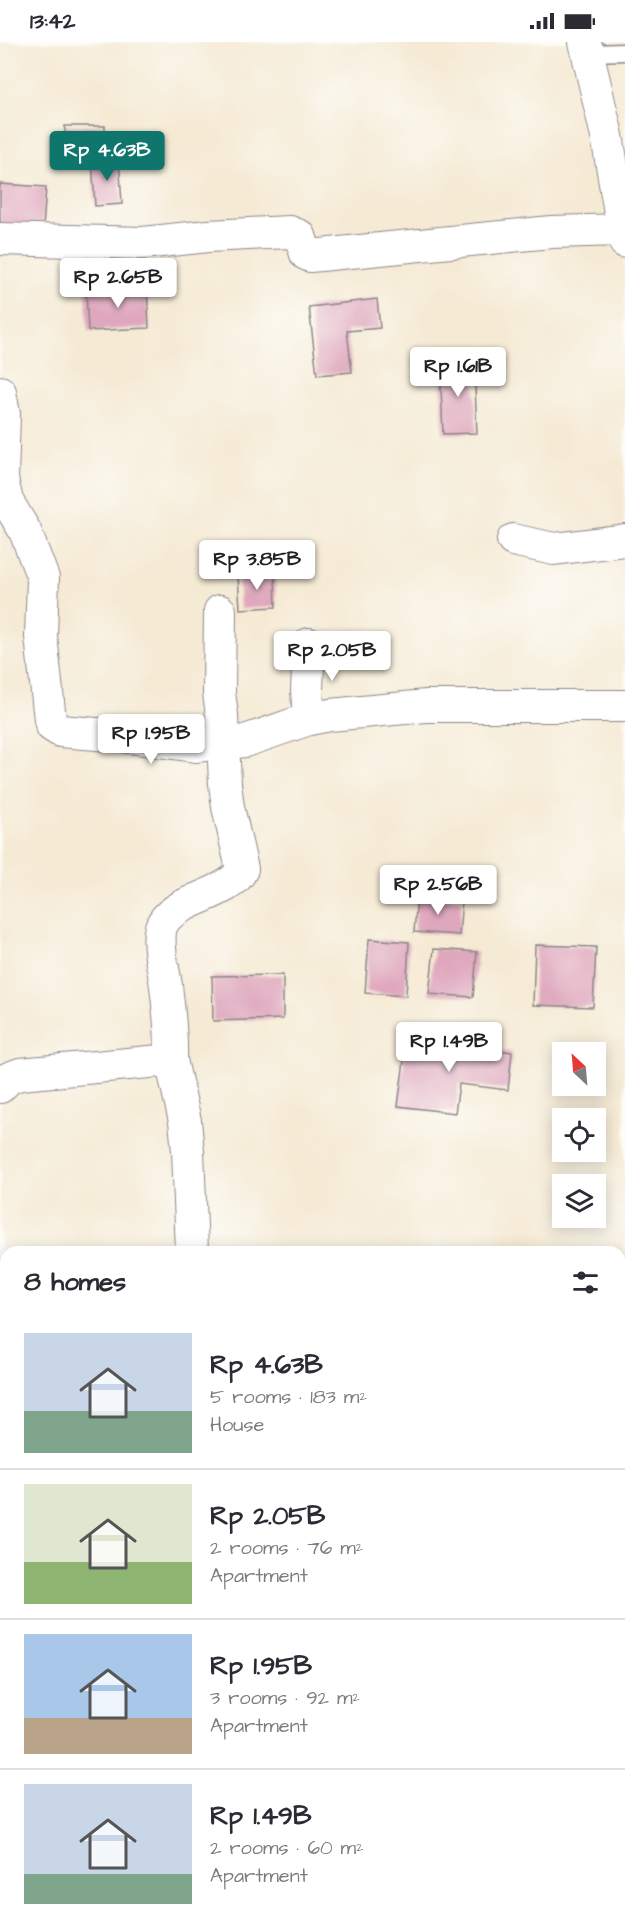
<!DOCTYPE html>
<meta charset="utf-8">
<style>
body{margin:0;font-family:"Architects Daughter",sans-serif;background:#f2f2f3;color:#2b2b33;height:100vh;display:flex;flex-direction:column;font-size:22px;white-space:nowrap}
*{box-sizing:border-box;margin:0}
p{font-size:20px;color:#7c7c81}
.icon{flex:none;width:33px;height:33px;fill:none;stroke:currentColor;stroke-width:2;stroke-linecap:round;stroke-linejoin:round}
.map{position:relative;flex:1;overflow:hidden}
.drawer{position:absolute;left:0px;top:1204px;width:626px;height:686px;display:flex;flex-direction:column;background:#fff;border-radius:18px 18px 0 0;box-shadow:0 3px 15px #0003}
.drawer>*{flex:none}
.needle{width:39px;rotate:334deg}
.controls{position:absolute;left:552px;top:1000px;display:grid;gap:12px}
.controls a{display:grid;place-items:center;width:54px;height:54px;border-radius:0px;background:#fff;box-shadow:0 3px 15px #0003;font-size:30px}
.price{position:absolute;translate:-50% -51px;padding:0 14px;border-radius:6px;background:#fff;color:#222;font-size:20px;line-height:39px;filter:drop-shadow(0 2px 3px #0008)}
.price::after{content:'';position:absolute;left:50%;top:36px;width:18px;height:14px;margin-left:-9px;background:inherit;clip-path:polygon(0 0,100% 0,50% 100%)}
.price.on{background:#0f766e;color:#fff}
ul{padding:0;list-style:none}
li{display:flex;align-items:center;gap:18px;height:150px;padding:0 24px}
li+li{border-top:2px solid #e1e1e2}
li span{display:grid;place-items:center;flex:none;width:168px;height:120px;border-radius:0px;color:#555}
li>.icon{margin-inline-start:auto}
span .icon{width:72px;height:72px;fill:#fffc;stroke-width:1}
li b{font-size:26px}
h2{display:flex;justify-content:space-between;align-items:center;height:72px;padding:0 24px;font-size:26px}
.status{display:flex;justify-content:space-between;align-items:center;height:42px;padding:0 30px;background:#fff;direction:ltr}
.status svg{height:16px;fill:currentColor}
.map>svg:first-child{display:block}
.building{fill:#dfa7bd}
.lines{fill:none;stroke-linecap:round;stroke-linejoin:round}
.lane-casing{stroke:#8c8688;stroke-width:19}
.street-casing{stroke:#8c8688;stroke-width:34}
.lane{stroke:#fff;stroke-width:16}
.street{stroke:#fff;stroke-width:32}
</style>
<div class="status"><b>13:42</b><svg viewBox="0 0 49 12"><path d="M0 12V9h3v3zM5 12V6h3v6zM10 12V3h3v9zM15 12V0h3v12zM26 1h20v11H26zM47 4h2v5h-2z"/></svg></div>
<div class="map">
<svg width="625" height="1889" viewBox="0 0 625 1889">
<rect width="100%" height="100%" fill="#fdfcf7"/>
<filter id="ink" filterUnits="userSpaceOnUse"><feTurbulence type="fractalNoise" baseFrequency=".0167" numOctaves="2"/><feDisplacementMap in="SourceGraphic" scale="12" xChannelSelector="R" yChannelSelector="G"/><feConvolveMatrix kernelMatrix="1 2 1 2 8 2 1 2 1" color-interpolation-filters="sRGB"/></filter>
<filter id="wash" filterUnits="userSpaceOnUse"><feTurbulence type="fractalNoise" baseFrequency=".008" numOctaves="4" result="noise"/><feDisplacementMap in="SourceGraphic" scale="24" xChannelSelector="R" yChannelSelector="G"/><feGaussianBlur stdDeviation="1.35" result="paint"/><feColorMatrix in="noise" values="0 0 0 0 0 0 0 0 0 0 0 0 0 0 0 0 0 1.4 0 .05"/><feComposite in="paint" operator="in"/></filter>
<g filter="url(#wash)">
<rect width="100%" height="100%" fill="#f5ead4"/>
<g id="blocks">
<g class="building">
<rect x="65" y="84" width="40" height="16"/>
<path d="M119,116l3,46 -27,2 -3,-45z"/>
<path d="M0,142l46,3 -3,41 -43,-3z"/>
<path d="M147,244l2,42 -61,3 -2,-41z"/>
<path d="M377,257l3,29 -33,3 5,41 -35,3 -8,-68z"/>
<path d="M474,321l3,70 -34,1 -3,-70z"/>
<path d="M275,532l1,33 -36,2 -2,-33z"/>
<path d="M417,855l45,3 -3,35 -45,-3z"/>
<path d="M369,897l40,3 -3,54 -41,-3z"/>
<path d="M535,903l61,2 -3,60 -60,-2z"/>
<path d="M434,907l43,3 -4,45 -44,-3z"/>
<path d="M283,933v44l-70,2 -1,-45z"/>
<path d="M407,996l105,14 -4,38 -49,-6 -4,29 -57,-7z"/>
<rect x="33" y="1884" width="52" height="5"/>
</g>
</g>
</g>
<g filter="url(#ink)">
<use href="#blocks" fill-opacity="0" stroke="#8c8688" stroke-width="1.5"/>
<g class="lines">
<g class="lane-casing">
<g id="lane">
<path d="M588,11l37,-1"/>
<path d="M620,1709h5"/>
<path d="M620,1838h5"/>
<path d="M94,1889v-5"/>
</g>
</g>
<g class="street-casing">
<g id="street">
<path d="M585,0l22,94 18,106"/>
<path d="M0,197l143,4 65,-7 82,-4 10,4 6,18 4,2 241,-24 72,-2"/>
<path d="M0,350l4,22 -2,65 5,22 18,30 18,47 -2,58 9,84 2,6 8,5 61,5 74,10 50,-5 64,-22 21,-4 96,-9h199"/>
<path d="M513,498l41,9 71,-9"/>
<path d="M309,677l-2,-29 2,-46"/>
<path d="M171,1018l14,61 3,30 4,101"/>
<path d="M0,1045l9,-9 11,-4 151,-14c1,-24 -2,-49 -5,-74 -2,-17 -10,-42 -5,-59 9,-28 70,-31 81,-58l-14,-62 -3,-23 -3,-69 -3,-22 1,-82"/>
<path d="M620,1231h5"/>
<path d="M620,1549l5,1"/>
<path d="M0,1657l6,-1"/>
</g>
</g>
<use href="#lane" class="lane"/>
<use href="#street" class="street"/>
</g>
</g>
</svg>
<div class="controls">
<a><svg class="needle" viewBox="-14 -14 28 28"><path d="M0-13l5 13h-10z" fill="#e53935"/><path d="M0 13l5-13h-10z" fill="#7c7c81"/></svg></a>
<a><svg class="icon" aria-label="locate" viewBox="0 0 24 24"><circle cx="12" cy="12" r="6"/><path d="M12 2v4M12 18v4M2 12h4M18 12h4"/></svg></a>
<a><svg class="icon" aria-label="layers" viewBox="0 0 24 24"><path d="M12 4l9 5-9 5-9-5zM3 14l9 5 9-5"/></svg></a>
</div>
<b class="price on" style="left:107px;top:140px">Rp 4.63B</b>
<b class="price" style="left:118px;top:267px">Rp 2.65B</b>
<b class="price" style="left:458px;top:356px">Rp 1.61B</b>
<b class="price" style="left:257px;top:549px">Rp 3.85B</b>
<b class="price" style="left:332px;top:640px">Rp 2.05B</b>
<b class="price" style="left:151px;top:723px">Rp 1.95B</b>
<b class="price" style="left:438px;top:874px">Rp 2.56B</b>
<b class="price" style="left:449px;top:1031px">Rp 1.49B</b>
<section class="drawer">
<h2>8 homes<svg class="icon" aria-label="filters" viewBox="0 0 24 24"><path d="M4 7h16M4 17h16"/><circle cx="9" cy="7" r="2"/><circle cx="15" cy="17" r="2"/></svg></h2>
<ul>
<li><span style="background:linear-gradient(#c9d6e8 65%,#7fa58c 0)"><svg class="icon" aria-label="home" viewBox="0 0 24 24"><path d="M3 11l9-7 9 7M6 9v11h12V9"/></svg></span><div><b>Rp 4.63B</b><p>5 rooms · 183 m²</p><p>House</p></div></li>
<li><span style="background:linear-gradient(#dfe7d0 65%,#8fb573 0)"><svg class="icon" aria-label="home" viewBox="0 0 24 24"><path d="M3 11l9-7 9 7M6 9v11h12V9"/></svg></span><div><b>Rp 2.05B</b><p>2 rooms · 76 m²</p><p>Apartment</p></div></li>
<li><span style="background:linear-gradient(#a9c7e8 70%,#b9a48a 0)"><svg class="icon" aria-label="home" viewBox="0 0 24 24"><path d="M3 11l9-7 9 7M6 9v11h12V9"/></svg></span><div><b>Rp 1.95B</b><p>3 rooms · 92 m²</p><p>Apartment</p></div></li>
<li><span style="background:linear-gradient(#c9d6e8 75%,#7fa58c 0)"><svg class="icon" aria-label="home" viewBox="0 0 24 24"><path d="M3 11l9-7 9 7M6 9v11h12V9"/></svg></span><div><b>Rp 1.49B</b><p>2 rooms · 60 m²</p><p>Apartment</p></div></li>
</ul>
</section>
</div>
